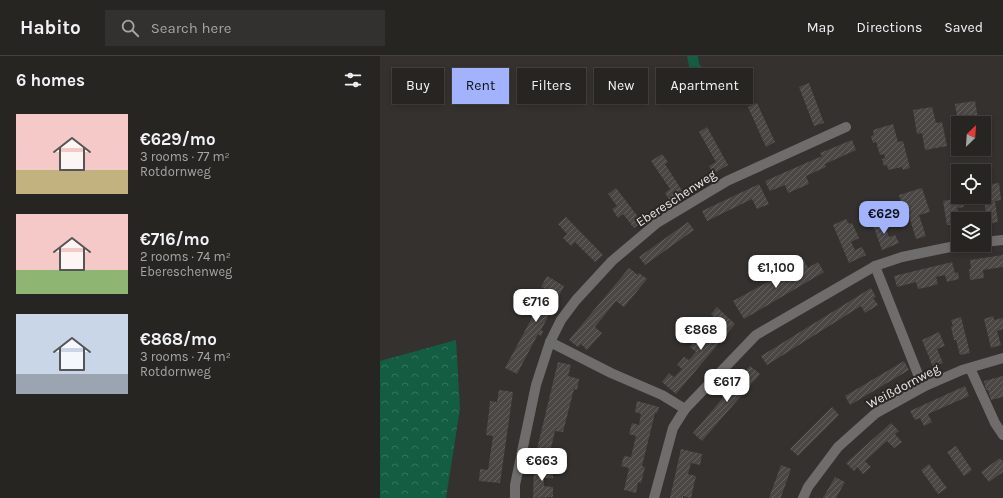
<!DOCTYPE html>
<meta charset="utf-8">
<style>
body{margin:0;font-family:Karla,sans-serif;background:#33312f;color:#f1f3f6;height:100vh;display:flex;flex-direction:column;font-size:15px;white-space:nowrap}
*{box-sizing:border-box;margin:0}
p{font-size:13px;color:#a4a5a5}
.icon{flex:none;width:22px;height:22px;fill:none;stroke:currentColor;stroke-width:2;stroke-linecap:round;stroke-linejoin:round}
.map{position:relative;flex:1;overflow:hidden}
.side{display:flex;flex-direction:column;background:#272522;width:380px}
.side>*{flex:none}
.guide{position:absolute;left:12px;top:12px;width:380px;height:36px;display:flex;gap:8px}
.needle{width:26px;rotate:25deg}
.buttons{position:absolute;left:571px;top:60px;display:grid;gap:8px}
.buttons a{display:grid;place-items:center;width:40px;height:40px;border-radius:0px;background:#272522;box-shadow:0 2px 6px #0003,0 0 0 1px #434240;font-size:20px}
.price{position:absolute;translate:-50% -34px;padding:0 9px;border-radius:8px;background:#fff;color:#222;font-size:13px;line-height:26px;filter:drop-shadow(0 1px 2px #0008)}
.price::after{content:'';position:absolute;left:50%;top:24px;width:12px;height:9px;margin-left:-6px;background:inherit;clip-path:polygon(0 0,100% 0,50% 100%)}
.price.selected{background:#a3b2fd;color:#111}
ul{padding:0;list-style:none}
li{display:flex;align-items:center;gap:12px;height:100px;padding:0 16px}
li span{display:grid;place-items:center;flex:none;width:112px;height:80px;border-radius:0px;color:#555}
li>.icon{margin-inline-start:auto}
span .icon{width:48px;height:48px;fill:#fffc;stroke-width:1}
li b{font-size:17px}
h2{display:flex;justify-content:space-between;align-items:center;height:48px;padding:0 16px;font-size:17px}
.chip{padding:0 14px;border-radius:0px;background:#272522;box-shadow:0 2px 6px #0003,0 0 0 1px #434240;font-size:14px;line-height:36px}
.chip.selected{background:#a3b2fd;color:#111}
header{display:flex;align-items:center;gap:24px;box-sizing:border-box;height:56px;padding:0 20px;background:#272522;border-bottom:1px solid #434240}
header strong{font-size:19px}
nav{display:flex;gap:22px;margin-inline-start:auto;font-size:14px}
.search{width:280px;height:36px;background:#33312f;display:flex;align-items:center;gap:10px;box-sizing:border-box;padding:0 14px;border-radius:0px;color:#a4a5a5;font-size:15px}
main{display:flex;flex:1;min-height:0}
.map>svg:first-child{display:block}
.green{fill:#135d42}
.park{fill:url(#park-crowns)}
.building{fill:url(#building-hatch)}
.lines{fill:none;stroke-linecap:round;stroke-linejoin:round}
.minor{stroke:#6e6d6b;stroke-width:10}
.labels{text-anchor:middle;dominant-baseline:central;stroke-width:4;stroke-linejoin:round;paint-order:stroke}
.street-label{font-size:13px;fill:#ebe9e7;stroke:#2a2724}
</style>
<header>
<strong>Habito</strong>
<div class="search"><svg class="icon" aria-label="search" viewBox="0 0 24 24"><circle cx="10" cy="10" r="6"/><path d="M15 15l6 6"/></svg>Search here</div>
<nav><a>Map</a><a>Directions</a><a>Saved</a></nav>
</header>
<main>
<section class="side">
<h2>6 homes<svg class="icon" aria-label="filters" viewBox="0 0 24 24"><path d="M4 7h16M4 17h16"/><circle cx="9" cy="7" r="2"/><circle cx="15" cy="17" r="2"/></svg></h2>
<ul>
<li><span style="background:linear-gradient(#f6c9c9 70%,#c2b280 0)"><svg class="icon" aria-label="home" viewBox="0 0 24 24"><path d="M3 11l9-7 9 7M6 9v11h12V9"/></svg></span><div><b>€629/mo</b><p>3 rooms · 77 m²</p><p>Rotdornweg</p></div></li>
<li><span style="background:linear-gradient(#f6c9c9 70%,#8fb573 0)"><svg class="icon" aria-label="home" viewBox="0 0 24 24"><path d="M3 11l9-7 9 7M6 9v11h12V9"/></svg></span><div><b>€716/mo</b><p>2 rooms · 74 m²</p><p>Ebereschenweg</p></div></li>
<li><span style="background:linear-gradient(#c9d6e8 75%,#9aa5b1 0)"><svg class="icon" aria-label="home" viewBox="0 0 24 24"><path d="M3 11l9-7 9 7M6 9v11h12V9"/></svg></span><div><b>€868/mo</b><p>3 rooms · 74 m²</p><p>Rotdornweg</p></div></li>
</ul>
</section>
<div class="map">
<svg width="623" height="442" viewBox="0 0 623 442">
<defs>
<pattern id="park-crowns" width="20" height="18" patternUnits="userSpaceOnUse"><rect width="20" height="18" fill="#135d42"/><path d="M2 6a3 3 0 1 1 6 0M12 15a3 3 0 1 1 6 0" fill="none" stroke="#36745d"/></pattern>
<pattern id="building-hatch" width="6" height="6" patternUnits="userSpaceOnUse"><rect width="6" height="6" fill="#4a4744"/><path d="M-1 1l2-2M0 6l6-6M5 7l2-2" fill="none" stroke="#64625f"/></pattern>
</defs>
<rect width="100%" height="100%" fill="#34312e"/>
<path class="green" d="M307,0h11l1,8 24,24 -27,14z"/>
<path class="park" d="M76,284l4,69 -14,89h-66v-137z"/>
<g class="building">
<path d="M429,27l15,40 -10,3 -15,-39z"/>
<path d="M595,45l3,18h6v4h-26l-3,-19z"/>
<path d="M377,47l18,39 -9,5 -18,-40z"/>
<path d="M552,51l4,16 6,-1 5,24 -22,4 -3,-17 -5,1 -4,-24z"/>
<path d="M513,68l5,18 5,-1 7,27 -7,2 -1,-3 -14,3 -1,-5 -3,1 -2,-7 3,-1 -1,-4 -4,1 -4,-13 -3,1 -2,-7 3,-1 -1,-5z"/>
<path d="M327,71l21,38 -15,9 -4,-8 7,-4 -17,-30z"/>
<path d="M472,84l4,10 -31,14 1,3 -20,9 3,8 -21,9 -3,-8 -15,6 -5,-10 57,-25 -2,-3z"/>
<path d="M282,98l6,8 -3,2 18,28 -13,9 -5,-8 5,-4 -19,-28z"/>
<path d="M619,127l2,17 -6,1 3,21 -11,2 -3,-27v-12z"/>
<path d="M379,128l10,20 -12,5 -5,-10 -45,22 -5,-10z"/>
<path d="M236,132l26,34 -8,6 -11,-14 -5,4 -6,-9 5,-3 -9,-12z"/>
<path d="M542,132l8,24 -11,3 7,21 -10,3 -8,-26 -3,1 -6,-19z"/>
<path d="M582,141l2,10 -7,1 2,9 7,-1 1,3h-9v9l-7,1 -1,-4h-3l-4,-24z"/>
<path d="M186,161l37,38 -8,7 -20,-20 -4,4 -8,-8 4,-4 -9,-10z"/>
<path d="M502,162l7,19 6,-2 4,8 -17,7 -10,-28z"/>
<path d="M466,163l3,5 3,-1 7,15 -8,4 4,8 7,-3 4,8 -17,8 -16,-38z"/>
<path d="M308,166l6,8 -49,35 -6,-8z"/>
<path d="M623,199v12l-20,3 1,8 -14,2 -1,-11h2l-1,-9z"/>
<path d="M423,203l5,9 10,-6 6,10 -80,47 -11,-18 51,-28 4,6 10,-6 -5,-8z"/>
<path d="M572,206l3,11 3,-1 1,7 -12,3 -2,-7 -9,2 2,7 -10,3 -10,2 -2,-7 -19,5 -3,-11z"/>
<path d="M249,212l9,7 1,-2 8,6 -23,28 -8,-6 -21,26 7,6 -15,17 -6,-6 -3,3 -9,-7z"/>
<path d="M167,220l17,10 -11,22 2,1 -3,7 -3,-1 -8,15 2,1 -2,5 -3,-2 -21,40 -12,-6 30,-56 -5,-2 6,-11 5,2 6,-11 -6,-3z"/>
<path d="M491,232l5,9 -3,1 5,7 -13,8 -4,-7 -94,59 -6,-9z"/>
<path d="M337,251l18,17 -59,70 -14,-12 7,-9 5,4 8,-8 -5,-4 7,-8 5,3 7,-8 -6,-5 7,-9 6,6 8,-9 -6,-5 10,-12 -4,-4z"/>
<path d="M613,260l1,4 9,-2v11l-6,2 4,14 -10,3 -7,-29z"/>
<path d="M581,261l9,36 -10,2 -4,-15h-2l-3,-13 2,-1 -2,-6z"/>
<path d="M559,276l6,14 -8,3 6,14 -10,4 -11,-27z"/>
<path d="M524,305l5,9 -59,35 -5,-9z"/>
<path d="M178,306l13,3 -3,11 11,3 -2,11 -3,-1 -11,43 -8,-1 -5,21 -13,-3z"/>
<path d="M370,310l10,8 -58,67 -9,-8z"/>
<path d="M623,320v21l-12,3 -3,-10h-2l-2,-9z"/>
<path d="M585,330l4,10 -41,18 4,8 -8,4 -4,-8 -5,2 -5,-9z"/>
<path d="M119,334l14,2 -13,91 -21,-2 1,-12 8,1 5,-34 -7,-1 3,-23 1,-11 7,1z"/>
<path d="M257,345l22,6 -2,6h-2l-13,53 3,1 -4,16 -3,-1 -2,11 -12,-3 5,-22 -8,-2 3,-10 7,1 5,-21 -7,-2 3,-11 7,2 2,-11 -6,-2z"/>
<path d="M452,351l7,8 -41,41 -8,-7z"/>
<path d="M511,367l8,8 -4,3 7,8 -8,6 -7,-7 -22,20 6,6 -8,7 -6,-7 -3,4 -8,-8z"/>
<path d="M576,390l16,24 -8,6 -17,-24z"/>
<path d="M301,393l21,5 -2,11 -9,-2 -3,11 8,2 -5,22 -8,-2v2h-13z"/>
<path d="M620,402l3,4v10l-14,10 -8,-10z"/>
<path d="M549,408l18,24 -9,6 -17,-24z"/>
<path d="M401,409l10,4 -10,28v1h-12z"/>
<path d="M154,411h19v11h-9v8l9,1v10l-20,1z"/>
<path d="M455,421l10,5 -9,16h-13z"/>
</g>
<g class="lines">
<g class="minor">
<path d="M604,186l19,-2"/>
<path d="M495,210l48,121"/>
<path d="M170,286l61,31 51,22 23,14"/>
<path d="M590,312l25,55 8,12"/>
<path d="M135,442v-13l21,-100 14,-43 11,-22 15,-20 36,-39 45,-38 70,-42 119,-54"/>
<path d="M274,442l19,-70 12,-19 71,-74 119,-69 27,-9 58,-12"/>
<path d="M423,442l5,-11 30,-40 38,-34 47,-26 39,-17 41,-12"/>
</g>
</g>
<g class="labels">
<g class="street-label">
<text transform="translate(296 142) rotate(-33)">Ebereschenweg</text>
<text transform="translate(523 330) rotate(-28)">Weißdornweg</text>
</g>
</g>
</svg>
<div class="buttons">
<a><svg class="needle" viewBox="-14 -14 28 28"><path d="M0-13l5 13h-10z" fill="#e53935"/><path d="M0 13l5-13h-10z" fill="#a4a5a5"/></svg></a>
<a><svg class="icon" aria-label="locate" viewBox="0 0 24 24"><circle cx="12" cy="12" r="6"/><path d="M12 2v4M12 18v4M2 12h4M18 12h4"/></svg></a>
<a><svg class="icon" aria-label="layers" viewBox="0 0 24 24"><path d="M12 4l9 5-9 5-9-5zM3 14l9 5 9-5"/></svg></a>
</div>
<b class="price selected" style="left:504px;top:179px">€629</b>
<b class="price" style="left:396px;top:233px">€1,100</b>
<b class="price" style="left:156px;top:267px">€716</b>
<b class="price" style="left:321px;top:295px">€868</b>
<b class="price" style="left:347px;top:347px">€617</b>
<b class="price" style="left:162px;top:426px">€663</b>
<div class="guide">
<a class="chip">Buy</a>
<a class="chip selected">Rent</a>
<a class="chip">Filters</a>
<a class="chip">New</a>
<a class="chip">Apartment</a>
</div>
</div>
</main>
